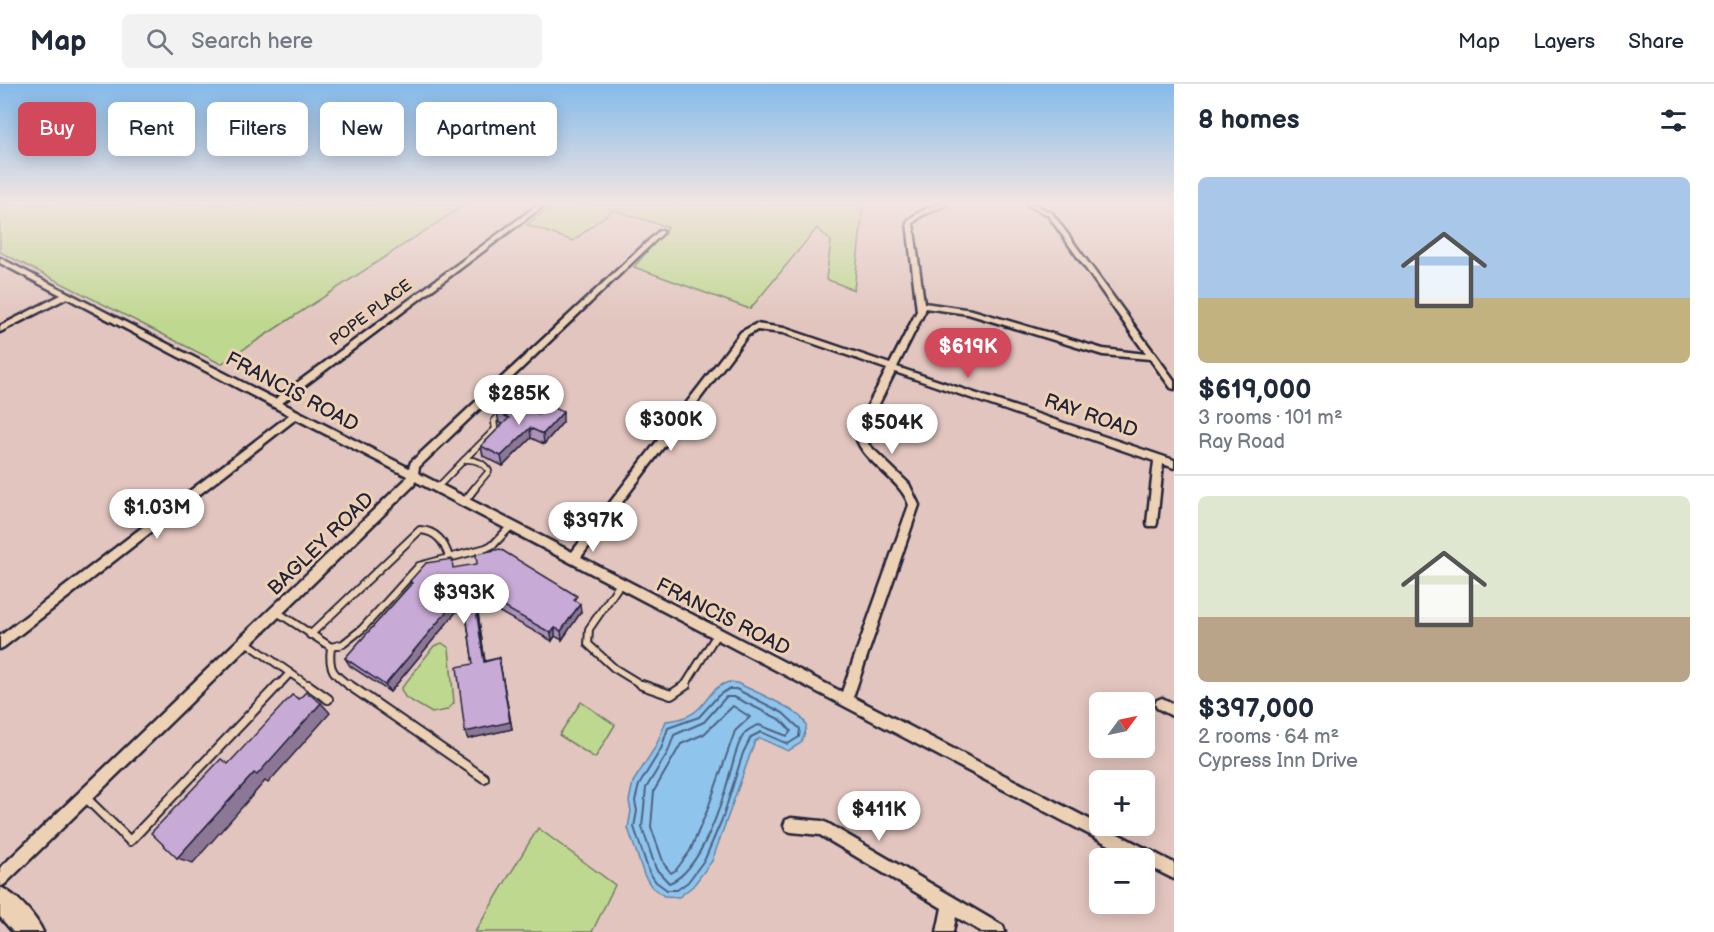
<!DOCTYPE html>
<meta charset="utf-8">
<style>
body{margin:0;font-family:"Balsamiq Sans",sans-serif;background:#f2f2f3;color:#1f2937;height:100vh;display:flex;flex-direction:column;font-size:22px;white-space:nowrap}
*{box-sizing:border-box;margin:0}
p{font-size:20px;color:#747a83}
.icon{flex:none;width:33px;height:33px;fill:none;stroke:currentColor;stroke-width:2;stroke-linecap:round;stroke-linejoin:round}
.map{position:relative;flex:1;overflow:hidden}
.sheet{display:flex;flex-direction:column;background:#fff;width:540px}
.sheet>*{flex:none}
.banner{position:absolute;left:18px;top:18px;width:570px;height:54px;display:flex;gap:12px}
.needle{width:39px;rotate:57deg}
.controls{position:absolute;left:1089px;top:608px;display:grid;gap:12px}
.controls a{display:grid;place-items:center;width:66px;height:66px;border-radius:9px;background:#fff;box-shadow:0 3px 15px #0003;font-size:30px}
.price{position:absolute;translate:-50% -51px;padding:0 14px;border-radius:21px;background:#fff;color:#222;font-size:20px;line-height:39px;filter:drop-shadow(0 2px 3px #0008)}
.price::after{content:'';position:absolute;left:50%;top:36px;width:18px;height:14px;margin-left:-9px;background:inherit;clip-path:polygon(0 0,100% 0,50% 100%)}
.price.active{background:#d1495b;color:#fff}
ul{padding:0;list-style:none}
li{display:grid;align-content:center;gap:12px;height:318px;padding:0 24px}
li+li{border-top:2px solid #e0e1e3}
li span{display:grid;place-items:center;height:186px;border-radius:9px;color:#555}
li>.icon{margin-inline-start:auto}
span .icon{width:108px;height:108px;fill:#fffc;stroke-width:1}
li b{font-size:26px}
h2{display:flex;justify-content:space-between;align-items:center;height:72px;padding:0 24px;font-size:26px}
.pill{padding:0 21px;border-radius:9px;background:#fff;box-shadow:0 3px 15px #0003;font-size:21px;line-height:54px}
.pill.active{background:#d1495b;color:#fff}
header{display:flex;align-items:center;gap:36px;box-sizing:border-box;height:84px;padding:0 30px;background:#fff;border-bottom:2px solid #e0e1e3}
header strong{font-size:28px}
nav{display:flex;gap:33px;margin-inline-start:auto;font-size:21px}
.search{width:420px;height:54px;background:#f2f2f3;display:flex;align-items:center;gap:15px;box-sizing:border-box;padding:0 21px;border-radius:9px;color:#747a83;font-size:22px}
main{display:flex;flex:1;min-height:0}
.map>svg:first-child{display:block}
.green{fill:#bfd88f;stroke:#707d65;stroke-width:1.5}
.water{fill:#8fc4ec;stroke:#6383a5;stroke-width:1.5}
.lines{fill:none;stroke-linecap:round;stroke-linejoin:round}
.shore{stroke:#4e6382;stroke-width:2}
.lane-far2-casing{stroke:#22223b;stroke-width:8}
.lane-far1-casing{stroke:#22223b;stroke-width:10}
.lane-casing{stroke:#22223b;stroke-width:12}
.street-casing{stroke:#22223b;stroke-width:5}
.primary-casing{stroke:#22223b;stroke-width:5}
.lane-far2{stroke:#edd1b4;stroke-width:4.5}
.lane-far1{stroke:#edd1b4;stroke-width:6}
.lane{stroke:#edd1b4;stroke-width:8}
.street{fill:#edd1b4;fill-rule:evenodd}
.primary{fill:#edd1b4;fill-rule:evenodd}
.wall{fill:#ac92b8;stroke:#22223b;stroke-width:1.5}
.shaded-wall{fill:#8c7796;stroke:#22223b;stroke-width:1.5}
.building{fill:#c8aad6;stroke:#22223b;stroke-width:1.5}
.labels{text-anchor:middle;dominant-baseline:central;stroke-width:6;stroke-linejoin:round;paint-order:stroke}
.far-street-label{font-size:16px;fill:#22223b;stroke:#edd1b4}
.street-label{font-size:20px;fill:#22223b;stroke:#edd1b4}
</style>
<header>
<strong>Map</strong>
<div class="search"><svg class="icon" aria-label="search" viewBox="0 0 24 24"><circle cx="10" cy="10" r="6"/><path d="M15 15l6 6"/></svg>Search here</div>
<nav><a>Map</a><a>Layers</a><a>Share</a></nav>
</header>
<main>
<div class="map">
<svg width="1174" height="848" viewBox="0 0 1174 848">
<rect width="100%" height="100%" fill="#e2c5be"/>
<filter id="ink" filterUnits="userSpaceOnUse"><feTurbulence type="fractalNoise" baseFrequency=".0167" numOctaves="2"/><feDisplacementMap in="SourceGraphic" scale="12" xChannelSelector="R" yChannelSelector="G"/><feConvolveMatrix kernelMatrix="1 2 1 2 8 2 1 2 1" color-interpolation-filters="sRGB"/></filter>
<g filter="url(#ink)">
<g class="green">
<path d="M0,120h466l-245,160 -221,-112z"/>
<path d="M553,120h316l-6,5 -9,81 -28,-11 5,-38 -14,-13 -67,81 -116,-42 34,-40 -55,-17 -40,31 -46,-16z"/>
<path d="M442,559l7,5 5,55 -7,7 -15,3 -27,-16 -4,-8 33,-43z"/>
<path d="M581,618l34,23 -20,33 -36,-23z"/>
<path d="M538,744l77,57 -23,47h-117z"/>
</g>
<path class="water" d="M729,598l8,1c16,8 65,27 69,42 1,6 -3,13 -5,18l-13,8 -28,-13 -5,3 -43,120 -19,25 -14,11 -15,-1 -13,-10 -7,-11 -16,-47 3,-17 -2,-10 4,-19 23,-36 10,-25c44,-3 35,-31 63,-39z"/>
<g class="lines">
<g class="shore">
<path d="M729,605h7l47,24 17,16 -1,8 -11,7 -27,-12 -10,5 -8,16 -20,64 -18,42 -17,23 -11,8h-10l-11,-8 -7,-10 -15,-45 3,-16 -2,-10 4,-16 22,-36 7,-21 31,-11 20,-22z"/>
<path d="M726,613h8l47,23 10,11 -4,5 -28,-11c-6,2 -11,4 -15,9 -8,12 -10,26 -14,39 -8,31 -30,99 -61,110l-13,-14 -14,-42 4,-39 22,-36 6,-17 30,-13z"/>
<path d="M733,622l17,11 -15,14 -28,80 -17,40 -14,19 -5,3 -7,-9 -13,-37 3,-36 27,-47 23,-10z"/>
</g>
<g class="lane-far2-casing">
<g id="lane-far2">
<path d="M505,297l14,11 -10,13"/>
<path d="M464,376l31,-31 -1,-8 8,-9"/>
<path d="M437,404l27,-28c11,-1 19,2 25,11l-15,18"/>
</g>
</g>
<g class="lane-far1-casing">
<g id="lane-far1">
<path d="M464,418l11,-14"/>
<path d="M620,500l-31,45 -1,15 26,24 31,19"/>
<path d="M277,528l54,35 12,-3 19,-15 57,-63 67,-18 8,-4 16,-17"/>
<path d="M310,551l110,-105c17,1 24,12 29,27"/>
<path d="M246,558l64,45"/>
<path d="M331,563c-3,23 2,27 20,40"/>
<path d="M277,603l13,-14"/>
<path d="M684,603l33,-53"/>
</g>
</g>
<g class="lane-casing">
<g id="lane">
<path d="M308,601l20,14"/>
<path d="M349,601l135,93"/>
<path d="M642,601l29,10 15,-10"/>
<path d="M86,714l44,43 148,-156"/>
</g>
</g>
<g class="street-casing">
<g id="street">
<path d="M539,120h7l-264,199 127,65 2,-6 248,-231h4v2l-244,234 -1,6 154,79 169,-220 15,-8 28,4 106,36 27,-53 -10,-89c10,-10 27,-19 41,-18l-27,12 -8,7 11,80 48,7 131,39 43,5 -98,-139 -22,-11h7l19,9 122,167v9l-3,-1 -21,-29 -47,-4 -135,-41 -43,-6v3l-28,56 277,93v8l-11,-4 -6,59 -1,3h-8l-1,-3 7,-62 -259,-89 -29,58 2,14 41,40 10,21 -66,192 321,166v16l-30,-15v-6h-10l-719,-377 -1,4 -409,399 -5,3v-19l405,-388 2,-4 -111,-57 -292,228 -4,2v-13l289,-221 -222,-117 -67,34v-6l61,-31 -61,-32v-5l275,141zM757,246l26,3 104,36c-5,11 -30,54 -31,63 -1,26 43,44 53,73l-67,187 -261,-135 166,-221z"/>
<path d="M1162,614l12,6v13l-17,-9 -2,-4 2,-4z"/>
<path d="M791,734l31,3 5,2 176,103 2,6h-23l-26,-15 -3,15h-16l5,-24 -122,-73 -29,-3 -5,-2 -2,-5 2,-5z"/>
</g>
</g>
<g class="primary-casing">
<path id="primary" d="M0,803c16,7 36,29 43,45h-30l-13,-15z"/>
</g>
<use href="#lane-far2" class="lane-far2"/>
<use href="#lane-far1" class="lane-far1"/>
<use href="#lane" class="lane"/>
<use href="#street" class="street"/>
<use href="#primary" class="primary"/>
</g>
<g class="wall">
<path d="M497,328l43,2 23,8 -19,22 -13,-6 -28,28 -20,-10 -2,-10 22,-22 -4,-1z"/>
<path d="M455,484l122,34 4,10 -19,28 -7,-4 -3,5 -76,-42 9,62 14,-3 13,71 -44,10 -3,-7 8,-68 -9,-62 -74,90 -40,-26 -5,-8 66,-74 -1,-3z"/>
</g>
<g class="shaded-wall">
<path d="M563,328v10l-19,22 -1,-10z"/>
<path d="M530,344l1,10 -28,28 -2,-10z"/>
<path d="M473,506l3,9 10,71 -2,-8z"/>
<path d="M463,508l3,8 -76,92 -5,-7z"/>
<path d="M580,520l1,8 -19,28 -1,-9z"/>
<path d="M555,544v8l-3,5 -1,-8z"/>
<path d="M499,574l13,71 -44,10 -3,-7z"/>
<path d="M321,619l9,10 -62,70 -3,-2 -72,82 -16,-5 77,-85z"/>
</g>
<g class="building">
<path d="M508,316l32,14 8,-9 15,7 -20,22 -13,-6 -29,28 -20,-10 28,-28 -12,-6z"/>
<path d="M500,465l77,47 -3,4 6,4 -19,27 -6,-3 -4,5 -78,-43 11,72 15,-4 11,64 -45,10 -8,-65 16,-3 -10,-72 -78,93 -40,-27 67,-75 -2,-2 16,-18 26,-4 1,9 24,-4 -1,-10z"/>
<path d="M306,608l15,11 -64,72 -3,-2 -77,85 -26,-25 70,-74 7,5 64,-69 7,4z"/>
</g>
</g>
<linearGradient id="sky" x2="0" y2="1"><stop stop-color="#84baea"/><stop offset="0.5" stop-color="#f2e5e2"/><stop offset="1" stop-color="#f2e5e2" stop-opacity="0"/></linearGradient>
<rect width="1174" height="238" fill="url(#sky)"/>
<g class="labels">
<g class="far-street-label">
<text transform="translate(371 229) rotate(-37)">POPE PLACE</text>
</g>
<g class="street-label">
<text transform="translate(292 308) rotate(28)">FRANCIS ROAD</text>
<text transform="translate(1091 332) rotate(19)">RAY ROAD</text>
<text transform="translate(321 460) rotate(-44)">BAGLEY ROAD</text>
<text transform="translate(723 533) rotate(27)">FRANCIS ROAD</text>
</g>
</g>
</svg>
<div class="controls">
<a><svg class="needle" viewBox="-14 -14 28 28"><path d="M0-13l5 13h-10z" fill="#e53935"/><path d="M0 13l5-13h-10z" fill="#747a83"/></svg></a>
<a>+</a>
<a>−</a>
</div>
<b class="price active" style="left:968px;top:295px">$619K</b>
<b class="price" style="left:519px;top:342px">$285K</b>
<b class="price" style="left:671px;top:368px">$300K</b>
<b class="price" style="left:892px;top:371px">$504K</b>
<b class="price" style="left:157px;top:456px">$1.03M</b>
<b class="price" style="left:593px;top:469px">$397K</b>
<b class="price" style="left:464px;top:541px">$393K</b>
<b class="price" style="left:879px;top:758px">$411K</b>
<div class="banner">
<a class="pill active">Buy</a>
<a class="pill">Rent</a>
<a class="pill">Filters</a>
<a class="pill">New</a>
<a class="pill">Apartment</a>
</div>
</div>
<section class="sheet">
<h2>8 homes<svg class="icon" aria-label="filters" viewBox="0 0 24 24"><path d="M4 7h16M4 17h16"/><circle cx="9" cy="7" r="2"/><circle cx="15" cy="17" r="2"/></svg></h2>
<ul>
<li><span style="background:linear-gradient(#a9c7e8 65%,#c2b280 0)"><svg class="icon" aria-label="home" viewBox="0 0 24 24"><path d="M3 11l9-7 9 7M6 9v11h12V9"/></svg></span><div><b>$619,000</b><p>3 rooms · 101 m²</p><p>Ray Road</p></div></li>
<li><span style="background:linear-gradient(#dfe7d0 65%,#b9a48a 0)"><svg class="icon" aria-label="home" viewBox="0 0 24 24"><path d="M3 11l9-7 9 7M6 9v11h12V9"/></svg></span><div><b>$397,000</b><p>2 rooms · 64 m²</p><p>Cypress Inn Drive</p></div></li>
</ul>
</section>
</main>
